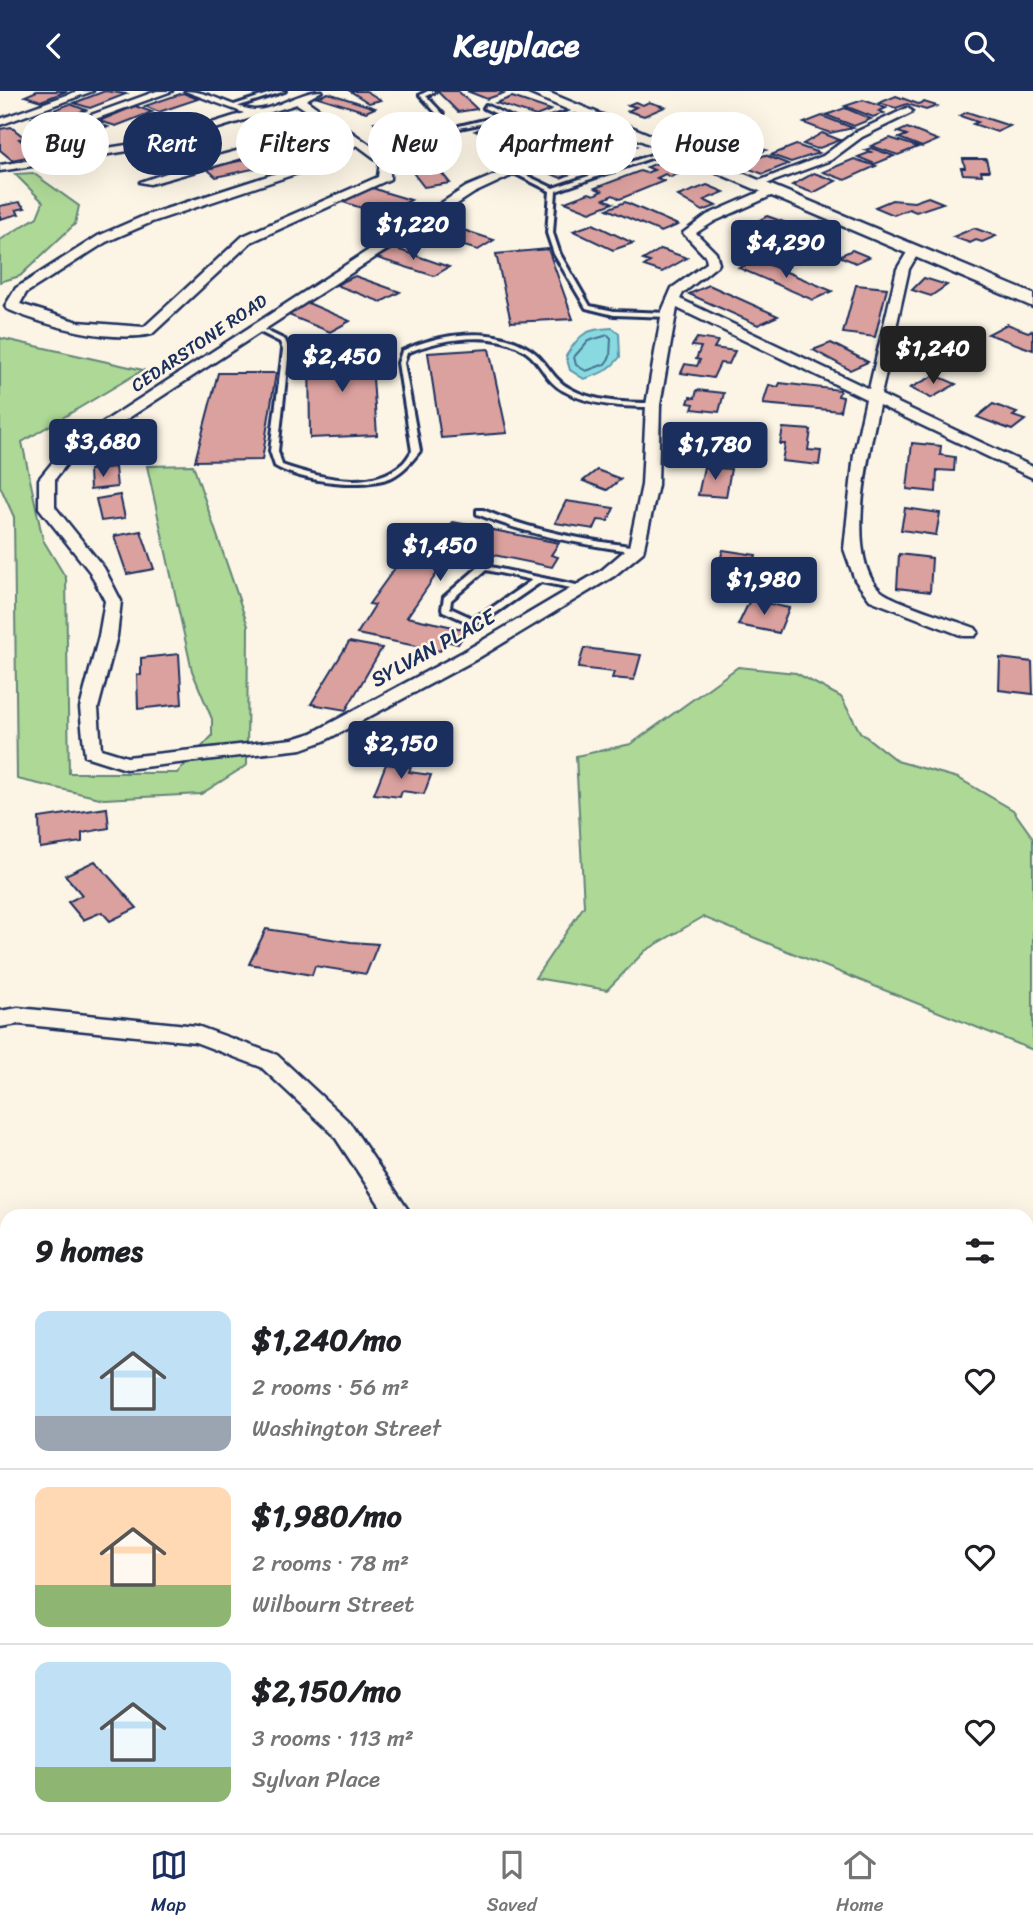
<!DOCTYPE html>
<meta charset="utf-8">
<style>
body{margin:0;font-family:Sriracha,sans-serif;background:#f2f2f2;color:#202124;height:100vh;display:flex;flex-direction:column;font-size:26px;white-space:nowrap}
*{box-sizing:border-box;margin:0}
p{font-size:23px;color:#757577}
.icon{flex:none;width:38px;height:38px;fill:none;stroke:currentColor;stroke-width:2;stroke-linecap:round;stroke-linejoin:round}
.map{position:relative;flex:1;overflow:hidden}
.details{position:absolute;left:0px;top:1118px;width:1034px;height:625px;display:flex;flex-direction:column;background:#fff;border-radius:21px 21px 0 0;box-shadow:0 7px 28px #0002}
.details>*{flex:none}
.guide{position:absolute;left:21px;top:21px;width:992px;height:63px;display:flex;gap:14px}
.price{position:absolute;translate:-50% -60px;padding:0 16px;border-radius:7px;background:#1b2f5e;color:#fff;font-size:23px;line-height:46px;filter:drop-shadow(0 2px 4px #0008)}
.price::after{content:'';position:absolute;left:50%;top:42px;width:21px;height:16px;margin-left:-10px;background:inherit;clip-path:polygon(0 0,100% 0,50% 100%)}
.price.on{background:#222;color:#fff}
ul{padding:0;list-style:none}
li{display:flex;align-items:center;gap:21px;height:175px;padding:0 35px}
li+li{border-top:2px solid #e0e0e0}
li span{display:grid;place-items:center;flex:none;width:196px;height:140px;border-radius:14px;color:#555}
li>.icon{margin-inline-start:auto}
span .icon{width:84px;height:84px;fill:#fffc;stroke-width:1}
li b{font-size:30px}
h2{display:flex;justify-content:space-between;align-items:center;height:84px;padding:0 35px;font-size:30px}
.chip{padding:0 24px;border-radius:32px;background:#fff;box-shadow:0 7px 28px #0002;font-size:24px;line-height:63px}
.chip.on{background:#1b2f5e;color:#fff}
header{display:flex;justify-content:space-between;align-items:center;height:91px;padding:0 35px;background:#1b2f5e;color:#fff;font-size:32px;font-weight:700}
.menu{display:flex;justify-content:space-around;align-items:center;height:98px;border-top:2px solid #e0e0e0;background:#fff;font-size:19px;color:#757577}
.menu a{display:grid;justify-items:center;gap:4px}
.menu .on{color:#1b2f5e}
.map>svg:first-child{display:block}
.green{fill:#add895;stroke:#64847a;stroke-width:2}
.water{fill:#89dae0;stroke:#5d96ac;stroke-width:2}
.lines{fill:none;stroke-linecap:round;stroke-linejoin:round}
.shore{stroke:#477392;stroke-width:2}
.building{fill:#dba19f;stroke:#1b2f5e;stroke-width:2}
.lane-casing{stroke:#1b2f5e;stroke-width:6}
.street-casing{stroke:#1b2f5e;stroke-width:5}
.secondary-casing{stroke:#1b2f5e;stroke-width:5}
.lane{fill:#fcf5e5;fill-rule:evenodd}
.street{fill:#fcf5e5;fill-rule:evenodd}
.secondary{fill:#fcf5e5;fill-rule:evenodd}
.labels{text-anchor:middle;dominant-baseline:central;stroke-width:5;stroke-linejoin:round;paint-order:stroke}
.far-street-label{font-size:18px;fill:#1b2f5e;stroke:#fcf5e5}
.street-label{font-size:21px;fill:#1b2f5e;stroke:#fcf5e5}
</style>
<header><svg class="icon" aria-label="back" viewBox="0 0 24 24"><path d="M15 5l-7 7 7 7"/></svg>Keyplace<svg class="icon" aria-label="search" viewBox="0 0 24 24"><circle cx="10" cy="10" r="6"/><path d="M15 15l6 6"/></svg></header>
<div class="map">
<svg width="1033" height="1742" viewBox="0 0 1033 1742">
<rect width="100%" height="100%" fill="#fcf5e5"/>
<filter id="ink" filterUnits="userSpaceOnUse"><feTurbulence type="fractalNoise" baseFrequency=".0143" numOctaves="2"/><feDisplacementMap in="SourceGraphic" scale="14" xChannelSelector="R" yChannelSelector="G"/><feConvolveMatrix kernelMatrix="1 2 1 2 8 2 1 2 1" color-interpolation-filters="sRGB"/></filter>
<g filter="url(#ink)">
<g class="green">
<path d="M33,82l46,33 -4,18 -55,52 -20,6v-42l37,-23 6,-15 -28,-28z"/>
<path d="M0,247l143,32 -121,72 21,98 23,38 3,195h108l35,-37v-17l-20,-48 -45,-205 46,-1 55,161 -1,139 -46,29 -97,5 -87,-20 -3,-262 -14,-31z"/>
<path d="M738,576l58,6 45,24 19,35 37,29 61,17 55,32 20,28v212l-330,-133 -58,34 -38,39 -72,-12 49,-72 -8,-150 55,-12z"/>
</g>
<path class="water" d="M612,237l7,5 1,24c-10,13 -20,17 -36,22l-14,-9 -4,-14c14,-23 20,-27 46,-28z"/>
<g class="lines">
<path class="shore" d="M608,244l3,3 -1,19 -5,7 -19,7 -10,-6 -2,-8 14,-16z"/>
</g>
<g class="building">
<path d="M37,0h30l-26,10 -16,-5z"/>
<path d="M105,0l21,3 -36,14 -16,-5z"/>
<path d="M350,0h16l15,9 -12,3z"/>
<path d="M437,0h21l19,18 -19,3z"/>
<path d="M467,0h31l6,2 -17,6z"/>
<path d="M183,2l15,6 -39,13 -14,-6z"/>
<path d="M328,2l47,15 -9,4 -48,-15z"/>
<path d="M896,5l22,8 6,-2 13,4 -11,4 -19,-6 -11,4 -17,-5z"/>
<path d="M512,6l39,13 -15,6 -40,-13z"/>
<path d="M863,9l23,8 -7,3 5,2 -11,4 -28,-11z"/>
<path d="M635,11l8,3 6,-3 16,5 -21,9 -16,-5 8,-4 -8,-2z"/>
<path d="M70,13l16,6 -39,14 -15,-6z"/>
<path d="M135,15l17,6 -36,14 -17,-5z"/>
<path d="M845,17l26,11 -17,7 -28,-11z"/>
<path d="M967,21l43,14 -13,6 -24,-8 5,-2 -18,-6z"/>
<path d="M822,25l31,12 -23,5 -26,-10z"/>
<path d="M398,28l52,64 -26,4 -50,-65z"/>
<path d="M501,29l20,7 -26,11 -20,-7z"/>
<path d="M92,30l16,6 -37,15 -17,-6z"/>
<path d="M559,32l34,12 -16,7 -34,-12z"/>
<path d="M685,32l13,4 6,-3 7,2 -22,10 -19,-7z"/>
<path d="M11,36l14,11 -6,1 18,16 -25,5 -12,-10v-21z"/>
<path d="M907,37l31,12 -16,7 -23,-9 8,-3 -9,-3z"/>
<path d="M822,42l18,7 -23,9 -14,-5z"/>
<path d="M713,43l16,6 -20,8 -16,-6z"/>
<path d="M890,47l28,9 -20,8 -27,-9z"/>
<path d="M625,50l12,5 -20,7 -12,-6z"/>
<path d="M328,51l11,8 -123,27 -10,-9z"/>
<path d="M532,51l17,8 -30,11 -19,-9z"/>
<path d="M750,53l16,6 -20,8 -16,-6z"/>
<path d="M796,54l23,8 -28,9 -20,-7z"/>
<path d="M871,57l23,8 -19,8 -17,-7 13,-5 -6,-2z"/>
<path d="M602,60l15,6 -23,9 -15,-5z"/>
<path d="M765,64l23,9 -25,10 -24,-9z"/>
<path d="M668,68l24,9 -21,9 -6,-3 -8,4 7,3 -44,18 -7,-4 -9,4 9,4 -23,9 -25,-10 24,-9 5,2 8,-4 -7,-3 45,-17 6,2 8,-3 -7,-3z"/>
<path d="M854,68l22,7 -31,14 -22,-8z"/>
<path d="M963,68h23l3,12h-8l1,4 -19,-1 -2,-6h4z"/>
<path d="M569,71l16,6 -24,10 -17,-7z"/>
<path d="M814,82l22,8 -23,12 -21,-8z"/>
<path d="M707,94l17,7 -20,8 12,6 -13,5 -25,-15z"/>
<path d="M370,96l14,5 27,8 -28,15 -40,-13z"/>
<path d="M928,106l15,6 -27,9 -7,-3 -15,6 -19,-8 17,-7 22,2z"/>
<path d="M19,111l6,6 -9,2 3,4 -19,5v-13z"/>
<path d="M625,111l53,23 -17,7 -54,-23z"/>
<path d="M767,125l25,9 -18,10 -9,-3 6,-3 -17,-6z"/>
<path d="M439,131l55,18 -16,10 -60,-17z"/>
<path d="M593,133l40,19 -20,7 -40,-19z"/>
<path d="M974,137l22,8 -14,6 -6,-2 -6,3 -17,-6z"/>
<path d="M810,143l23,7 -12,7 -8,-3 -7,3 -13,-4z"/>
<path d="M394,157l55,19 -15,9 -57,-18z"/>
<path d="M548,158l25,70 -62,3 -15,-68z"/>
<path d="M661,158l26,9 -25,14 -18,-6 6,-4 -7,-2z"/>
<path d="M852,159l17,7 -13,6 -17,-7z"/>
<path d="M758,169l74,31 -19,9 -74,-32z"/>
<path d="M355,185l45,16 -19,10 -45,-17z"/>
<path d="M924,187l23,7 -16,11 -19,-6z"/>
<path d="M709,194l69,31 -20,9 -69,-31z"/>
<path d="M856,194l31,3 -12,49 -32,-4z"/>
<path d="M308,212l42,18 -20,11 -44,-18z"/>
<path d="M1007,233l21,8 5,-2v20l-45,-16z"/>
<path d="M697,247l21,3 -4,7 21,3 -6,13 -9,-1 -7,15 -32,-5 4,-9 12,2 3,-6 -4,-1 5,-12 -9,-1z"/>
<path d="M831,252l37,19 -18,8 -37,-20z"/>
<path d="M489,258l18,84 -66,5 -13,-85z"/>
<path d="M371,259l6,85 -67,3 -1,-86z"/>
<path d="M218,282h58l-14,87 -67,1z"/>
<path d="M935,284l21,9 -25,14 -21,-10z"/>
<path d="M780,292l60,7 -2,6 5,1 -3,14 -77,-7 6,-19 9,2z"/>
<path d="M697,299l27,3 -5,19 -27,-3 2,-5 -6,-1 2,-6 5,1z"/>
<path d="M993,313l24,9 -4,3 12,4 -13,10 -35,-13z"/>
<path d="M687,334l33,3 -5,22 -30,-3z"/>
<path d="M783,337l28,2 -3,20 13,1 -2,14 -37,-4 3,-17h-5z"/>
<path d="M912,352l29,3 -1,9 15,2 -1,14 -17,-1 -1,22 -29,-3z"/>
<path d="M115,376l2,20 -27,3 -1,-20z"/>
<path d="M704,376l27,2 -5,28 -28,-2z"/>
<path d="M597,379l24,9 -14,11 -24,-9z"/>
<path d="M120,404l5,23 -24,3 -5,-22z"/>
<path d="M566,410l48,7 -6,13 -10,-1 -4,9 -39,-6z"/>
<path d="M905,417l35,5 -4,22 -35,-5z"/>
<path d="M453,431l106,21 -8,12 7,2 -6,10 -97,-20 -48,70 60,13 -9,14 -12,-3 -6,10 -83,-17 18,-29 -6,-1 44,-61 22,4z"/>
<path d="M141,440l13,38 -27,5 -13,-38z"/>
<path d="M723,459l33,5 -7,23 -33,-5z"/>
<path d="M899,463l33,4 -2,34 -33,-4z"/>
<path d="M750,509l39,8 -10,25 -41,-8z"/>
<path d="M349,551l33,6 -36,62 -35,-6z"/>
<path d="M584,557l57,7 -7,25 -22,-2 2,-6 -36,-4z"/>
<path d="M179,563l3,50 -44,5 -1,-34h4v-17z"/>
<path d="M1000,567l32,4 1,32 -34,-4z"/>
<path d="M386,673l25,3 -2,5 22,3 -7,19 -22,-3 -2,6 -26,-3z"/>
<path d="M107,717l2,20 -27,5v9l-42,6 -1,-30z"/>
<path d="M95,770l42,47 -27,13 -8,-9 -19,8 -15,-18 14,-7 -17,-20z"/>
<path d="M266,838l85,13 27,2 -12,30 -51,-8 -3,9 -63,-11z"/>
</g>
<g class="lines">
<g class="lane-casing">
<g id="lane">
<path d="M277,0h8l-49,16 -5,-1z"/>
<path d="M428,0h8l-10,5 17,18v2h-4l-19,-21z"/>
<path d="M486,14l41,20 51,-16 5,1 -56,19 -22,-10 -46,9v-2l42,-10 -17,-8z"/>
<path d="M669,58l5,1 -118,41 -3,42 7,21 30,52 24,5 55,2 3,2 -3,2 -55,-2 -28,-7 -32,-54 -7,-21 3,-42 -40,-20 5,-1 38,18z"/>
<path d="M254,236h4l27,13 4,10 -11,101 4,14c35,12 88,27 120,-1 4,-3 7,-9 10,-13l-14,-88 4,-12c37,-18 93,-26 129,-1 16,11 21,29 38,38 25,14 56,15 84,15l4,2 -4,2c-30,0 -62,-1 -89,-16 -16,-8 -21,-23 -33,-35 -29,-28 -91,-18 -124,-3l-3,10 16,88c-8,10 -16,20 -28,26 -29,12 -90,5 -117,-11l-5,-15 13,-101 -3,-8 -26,-13z"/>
<path d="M477,419h6c49,21 101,30 154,37l4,2c-8,4 -22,0 -32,-1 -45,-7 -89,-16 -132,-34z"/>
<path d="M481,474l100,21 4,2 -4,2 -40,-8 -48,33 -21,9 -29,-13 -1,-2 2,-12zM486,479l46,10 -45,31 -15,7 -22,-10 1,-8z"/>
</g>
</g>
<g class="street-casing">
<g id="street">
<path d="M78,0h15l-93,34v-6z"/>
<path d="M157,0h15l-126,46 -10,-2z"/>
<path d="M185,0c25,0 45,16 69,19 20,1 46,-19 68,-19l-16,9 84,59v20l-139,63 -99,92c-42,9 -106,-8 -145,-25l-2,-3 11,-18 82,-52 46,-20 161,-52 45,-24 -13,-9 -187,53 -10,-2 74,-25 116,-31 -33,-22 -137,42 -160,25v-6l158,-25 86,-27zM357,54l23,17 -2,15 -135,59 -99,91 -66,-5 -58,-18 6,-11 80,-51 46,-20 161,-54z"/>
<path d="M907,17l5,3 -1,2 -49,24 -31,23 -73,27 -10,-2 75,-29 31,-23z"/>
<path d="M628,37l4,1v4l-115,40 -43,20 -399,260 -20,26v28l49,61 17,33 -4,35 -19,72 3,41 26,8 166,-18 19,-6 151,-81 139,-82 27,-23 13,-62 4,-80 16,-94 10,-23 35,-25 -1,-6 -23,-24 24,-18 62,-27 6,4 -2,3 -58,26 -19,12 20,20 3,11 -36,29 -3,6 189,90 28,-120 12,-20h8l2,3 -10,17 -28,126 152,72v11l-154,-73c-9,44 -36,152 2,186 11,10 75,30 94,37l3,4 -3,4h-12l-93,-36 -15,-20 -11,-31 10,-95 12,-55 -189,-91 -17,97 -2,80 -15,67 -29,24 -139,84 -151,81 -22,8 -176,20 -41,-13 -5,-48 19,-72 6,-35 -15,-29 -51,-64v-29l26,-32 401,-260 43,-18z"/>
<path d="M18,917l179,18 80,29 72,67 63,94h-25l-54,-82 -72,-67 -66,-25 -177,-18 -18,3v-16z"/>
<path d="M7,1434v28l-7,2v-28z"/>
<path d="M865,1736h33l3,6h-33z"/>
</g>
</g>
<g class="secondary-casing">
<path id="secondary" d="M524,0h21l488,203v13z"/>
</g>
<use href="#lane" class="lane"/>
<use href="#street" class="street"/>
<use href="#secondary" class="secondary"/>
</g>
</g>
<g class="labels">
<g class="far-street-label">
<text transform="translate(199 252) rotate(-34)">CEDARSTONE ROAD</text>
</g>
<g class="street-label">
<text transform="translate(433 557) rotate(-29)">SYLVAN PLACE</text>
</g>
</g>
</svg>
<b class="price" style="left:413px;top:171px">$1,220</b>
<b class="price" style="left:786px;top:189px">$4,290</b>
<b class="price on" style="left:933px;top:295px">$1,240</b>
<b class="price" style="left:342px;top:303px">$2,450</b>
<b class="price" style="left:103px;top:388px">$3,680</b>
<b class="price" style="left:715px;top:391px">$1,780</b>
<b class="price" style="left:440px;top:492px">$1,450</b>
<b class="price" style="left:764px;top:526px">$1,980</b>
<b class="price" style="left:401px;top:690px">$2,150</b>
<div class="guide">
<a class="chip">Buy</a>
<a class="chip on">Rent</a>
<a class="chip">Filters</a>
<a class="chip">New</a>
<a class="chip">Apartment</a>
<a class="chip">House</a>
</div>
<section class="details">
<h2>9 homes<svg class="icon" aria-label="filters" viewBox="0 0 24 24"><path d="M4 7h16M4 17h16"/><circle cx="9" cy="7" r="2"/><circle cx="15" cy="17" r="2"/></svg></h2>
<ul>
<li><span style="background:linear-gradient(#bfe0f5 75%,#9aa5b1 0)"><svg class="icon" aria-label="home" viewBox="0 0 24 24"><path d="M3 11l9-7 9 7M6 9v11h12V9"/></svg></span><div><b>$1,240/mo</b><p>2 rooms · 56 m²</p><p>Washington Street</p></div><svg class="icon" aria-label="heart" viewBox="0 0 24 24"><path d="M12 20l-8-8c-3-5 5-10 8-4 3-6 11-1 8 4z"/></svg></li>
<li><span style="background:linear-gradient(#ffd9b3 70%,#8fb573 0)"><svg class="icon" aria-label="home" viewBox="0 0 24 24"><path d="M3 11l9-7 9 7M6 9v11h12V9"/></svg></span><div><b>$1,980/mo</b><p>2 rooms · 78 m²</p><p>Wilbourn Street</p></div><svg class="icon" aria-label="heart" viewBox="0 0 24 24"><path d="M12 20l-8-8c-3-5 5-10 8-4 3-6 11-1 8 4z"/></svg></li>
<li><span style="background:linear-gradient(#bfe0f5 75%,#8fb573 0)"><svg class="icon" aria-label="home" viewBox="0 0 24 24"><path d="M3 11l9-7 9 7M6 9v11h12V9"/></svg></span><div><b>$2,150/mo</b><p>3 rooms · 113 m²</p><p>Sylvan Place</p></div><svg class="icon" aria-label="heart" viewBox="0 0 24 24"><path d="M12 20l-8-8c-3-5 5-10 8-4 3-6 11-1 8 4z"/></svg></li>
</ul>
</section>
</div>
<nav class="menu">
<a class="on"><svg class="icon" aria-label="map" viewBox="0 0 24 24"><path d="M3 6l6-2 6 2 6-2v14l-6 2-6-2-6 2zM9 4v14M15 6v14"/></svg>Map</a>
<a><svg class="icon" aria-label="saved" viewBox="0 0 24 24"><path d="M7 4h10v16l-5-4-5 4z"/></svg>Saved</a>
<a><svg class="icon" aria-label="home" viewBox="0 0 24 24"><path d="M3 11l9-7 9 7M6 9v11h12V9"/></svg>Home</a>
</nav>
